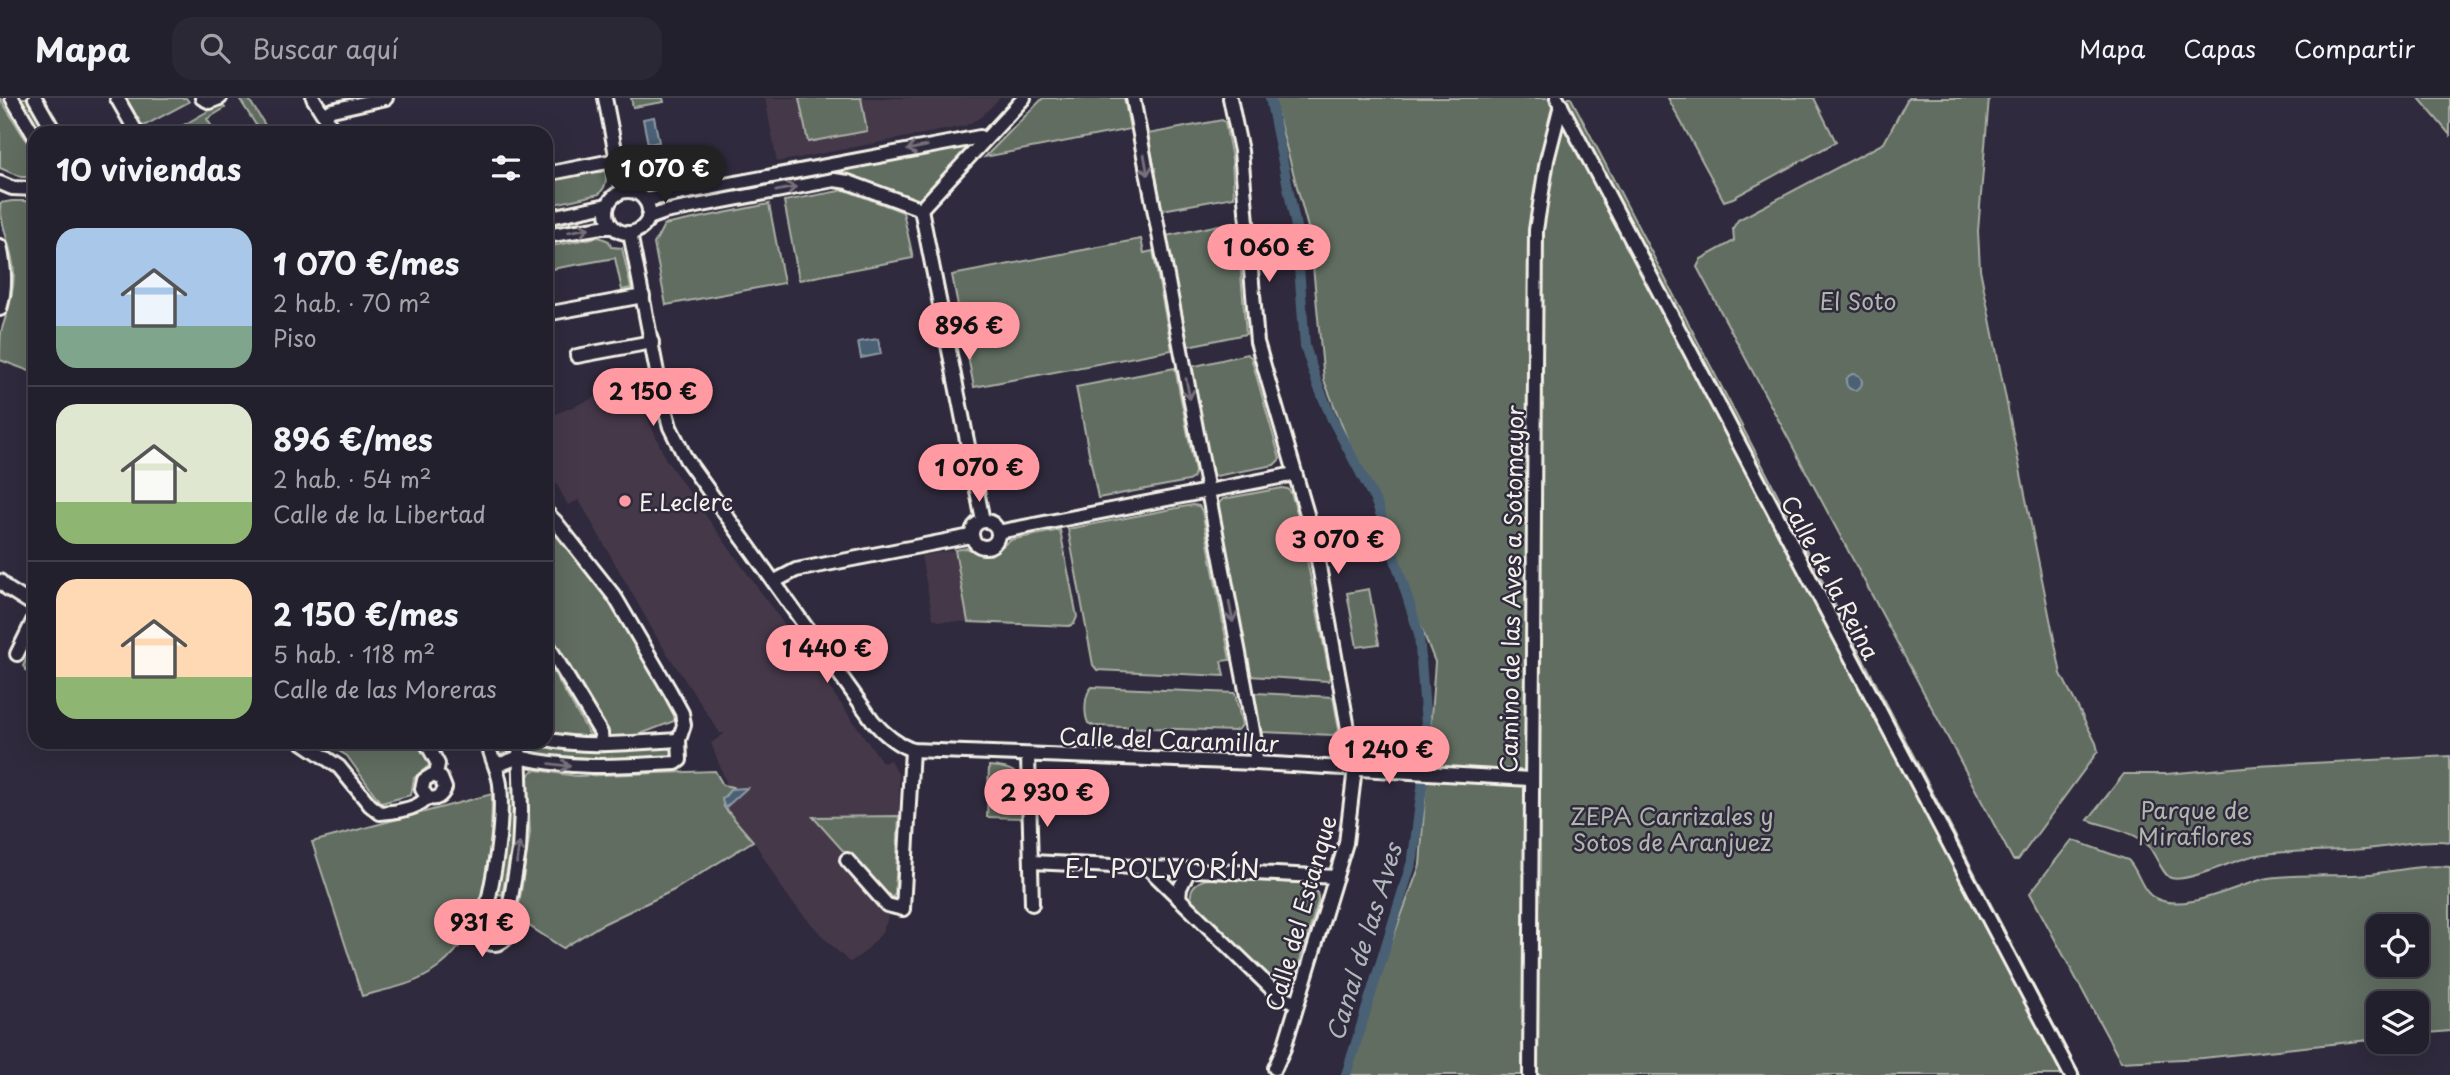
<!DOCTYPE html>
<html lang="es">
<meta charset="utf-8">
<style>
body{margin:0;font-family:"Playpen Sans",sans-serif;background:#2b2836;color:#f1f3f6;height:100vh;display:flex;flex-direction:column;font-size:26px;white-space:nowrap}
*{box-sizing:border-box;margin:0}
p{font-size:23px;color:#a3a3aa}
.icon{flex:none;width:38px;height:38px;fill:none;stroke:currentColor;stroke-width:2;stroke-linecap:round;stroke-linejoin:round}
.map{position:relative;flex:1;overflow:hidden}
.drawer{position:absolute;left:28px;top:28px;width:525px;height:623px;display:flex;flex-direction:column;background:#23202e;border-radius:21px;box-shadow:0 7px 28px #0002,0 0 0 2px #403e4a}
.drawer>*{flex:none}
.buttons{position:absolute;left:2366px;top:816px;display:grid;gap:14px}
.buttons a{display:grid;place-items:center;width:63px;height:63px;border-radius:14px;background:#23202e;box-shadow:0 7px 28px #0002,0 0 0 2px #403e4a;font-size:35px}
.price{position:absolute;translate:-50% -60px;padding:0 16px;border-radius:24px;background:#ff9aa2;color:#111;font-size:23px;line-height:46px;filter:drop-shadow(0 2px 4px #0008)}
.price::after{content:'';position:absolute;left:50%;top:42px;width:21px;height:16px;margin-left:-10px;background:inherit;clip-path:polygon(0 0,100% 0,50% 100%)}
.price.current{background:#222;color:#fff}
ul{padding:0;list-style:none}
li{display:flex;align-items:center;gap:21px;height:175px;padding:0 28px}
li+li{border-top:2px solid #403e4a}
li span{display:grid;place-items:center;flex:none;width:196px;height:140px;border-radius:21px;color:#555}
li>.icon{margin-inline-start:auto}
span .icon{width:84px;height:84px;fill:#fffc;stroke-width:1}
li b{font-size:30px}
h2{display:flex;justify-content:space-between;align-items:center;height:84px;padding:0 28px;font-size:30px}
header{display:flex;align-items:center;gap:42px;box-sizing:border-box;height:98px;padding:0 35px;background:#23202e;border-bottom:2px solid #403e4a}
header strong{font-size:33px}
nav{display:flex;gap:38px;margin-inline-start:auto;font-size:24px}
.search{width:490px;height:63px;background:#2b2836;display:flex;align-items:center;gap:18px;box-sizing:border-box;padding:0 24px;border-radius:21px;color:#a3a3aa;font-size:26px}
.map>svg:first-child{display:block}
.built{fill:#443949}
.green{fill:#616d61;stroke:#aaafa4;stroke-width:2;fill-rule:evenodd}
.water{fill:#4a6075;stroke:#8e9aa3;stroke-width:2}
.lines{fill:none;stroke-linecap:round;stroke-linejoin:round}
.canal{stroke:#4a6075;stroke-width:10}
.minor-casing{stroke:#f4f1e8;stroke-width:18}
.minor{stroke:#2f2a3d;stroke-width:12}
.oneway{stroke:#747079}
.poi-dot{fill:#ff9aa2;stroke:#2f2a3d;stroke-width:2.5}
.labels{text-anchor:middle;dominant-baseline:central;stroke-width:5;stroke-linejoin:round;paint-order:stroke}
.park-label{font-size:23px;fill:#b2b6ab;stroke:#2f2a3d}
.poi-label{font-size:23px;fill:#f4f1e8;stroke:#2f2a3d;text-anchor:start}
.street-label{font-size:23px;fill:#f4f1e8;stroke:#2f2a3d}
.water-label{font-size:24px;font-style:italic;fill:#b0b7ba;stroke:#2f2a3d}
.quarter-label{font-size:26px;letter-spacing:2px;fill:#f4f1e8;stroke:#2f2a3d}
</style>
<header>
<strong>Mapa</strong>
<div class="search"><svg class="icon" aria-label="search" viewBox="0 0 24 24"><circle cx="10" cy="10" r="6"/><path d="M15 15l6 6"/></svg>Buscar aquí</div>
<nav><a>Mapa</a><a>Capas</a><a>Compartir</a></nav>
</header>
<div class="map">
<svg width="2450" height="977" viewBox="0 0 2450 977">
<rect width="100%" height="100%" fill="#2f2a3d"/>
<filter id="ink" filterUnits="userSpaceOnUse"><feTurbulence type="fractalNoise" baseFrequency=".0143" numOctaves="2"/><feDisplacementMap in="SourceGraphic" scale="14" xChannelSelector="R" yChannelSelector="G"/><feConvolveMatrix kernelMatrix="1 2 1 2 8 2 1 2 1" color-interpolation-filters="sRGB"/></filter>
<g filter="url(#ink)">
<g class="built">
<path d="M765,0h235l-19,19 -16,9 -188,36z"/>
<path d="M632,284l34,78 145,202 -3,3 4,6 4,-2 67,94 7,-3 9,15v41l-85,1 33,38 41,59 -1,7 -6,13 -16,18 -13,9 -3,1 -26,-25 -31,-35 -12,-17 -25,-42 -31,-36 -2,-7 10,-13h-4l-17,-44 14,-10h-5l-61,-92 -80,-141 -11,5 -22,-40v-47z"/>
<path d="M955,452l13,72 -29,-1 -6,-3 -12,-62z"/>
</g>
<g class="green">
<path d="M0,0l35,57v22h-14l-21,-9z"/>
<path d="M18,0h10l21,35h-11z"/>
<path d="M123,0h63l3,4 -49,26z"/>
<path d="M239,0h9l22,35h-9z"/>
<path d="M631,0h32l1,4 -31,5z"/>
<path d="M799,0h62l6,33 -59,11z"/>
<path d="M1043,0h81l6,31 -145,28z"/>
<path d="M1273,0h298l509,977h-738l78,-210 15,-203 -111,-282 -14,-145z"/>
<path d="M1668,0h146l22,44 -103,56 -9,3z"/>
<path d="M1908,0h81l-11,133 2,38 81,405 35,69 2,8 -80,109h-5l-316,-593 4,-8 33,-18 -1,-13 5,-8 146,-77z"/>
<path d="M2419,0h31v37z"/>
<path d="M222,5l3,5 -18,11 9,14h-46z"/>
<path d="M1222,22l3,2 7,37 2,38 -72,13 -14,-76z"/>
<path d="M966,46l4,6 -47,51 -4,1 -65,-22 -75,6 -2,-6z"/>
<path d="M599,69l1,5 5,-1c2,10 1,16 -6,23l-53,12v-27z"/>
<path d="M845,92l58,22 10,46 -114,22 -15,-79z"/>
<path d="M12,103h15l8,16v148l-3,7 -32,-12c0,-9 0,-19 1,-28 6,-20 13,-37 13,-59 -1,-25 -14,-46 -14,-70z"/>
<path d="M769,106l15,79 -118,22 -12,-61 10,-19z"/>
<path d="M580,117l1,10 -35,7v-11z"/>
<path d="M1233,124l4,3 9,109 -58,12 -22,-110z"/>
<path d="M599,139l10,4 2,6 11,1 9,40 -9,2 -7,-32 -69,12v-23z"/>
<path d="M1141,141l3,14 9,-2 19,99 -198,37 -22,-112z"/>
<path d="M1247,256l4,3 29,102 -6,6 -58,11 -5,-4 -2,-5 -18,-100z"/>
<path d="M1175,270l20,104 -2,6 -5,3 -90,17 -22,-111z"/>
<path d="M1282,390l6,1 3,4 8,26 31,158 -2,4 -79,-5 -32,-171 6,-6z"/>
<path d="M1193,407l6,1 3,5 28,149 -9,1 3,15 -127,-6 -4,-5 -25,-136z"/>
<path d="M546,424l65,78 65,113 -2,8 -36,14 -30,1 -62,-105z"/>
<path d="M1060,432l17,87 -3,7 -5,2 -101,-4 -13,-72 12,-2 13,7h11l19,-15z"/>
<path d="M1369,491l10,55 -22,3 -10,-54z"/>
<path d="M35,544v40l-12,-16z"/>
<path d="M546,561l45,78h-22l-23,-6z"/>
<path d="M1092,589l143,6 7,32 -3,4 -5,2 -140,-5 -6,-3c-4,-9 -4,-29 4,-36z"/>
<path d="M1256,595l77,4 6,33 -6,5 -71,-3 -4,-6 -5,-29z"/>
<path d="M324,644h91l16,22 -17,14 -3,17 -30,8 -34,-47z"/>
<path d="M493,644h21l-1,11 -11,6 -6,-7z"/>
<path d="M528,644l47,9 96,-6 3,2 1,9 -2,2c-50,2 -98,5 -147,-6z"/>
<path d="M2450,658v86c-28,-4 -57,5 -85,7 -37,3 -75,0 -112,7 -19,4 -66,27 -82,22 -8,-2 -17,-27 -24,-34 -14,-13 -42,-18 -59,-24l36,-46h42l90,-8z"/>
<path d="M989,668c41,2 32,19 33,52l-35,-1z"/>
<path d="M537,672l39,6 139,-5 8,14 10,2 -11,12 2,8 29,34 -79,49 -73,35 -38,23 -46,-30 13,-86 -3,-55 5,-6z"/>
<path d="M513,689l-1,57 -10,51 -6,-2 8,-49 2,-56z"/>
<path d="M492,696c-1,63 -3,144 -63,180 -20,12 -45,16 -67,22l-50,-154z"/>
<path d="M899,718l-4,78 -4,5 2,14h-6l-40,-58 -34,-38z"/>
<path d="M2072,742l56,20c11,11 13,31 27,38 31,16 82,-14 114,-20 33,-5 68,-1 101,-4 27,-3 54,-10 80,-7v164l-33,3v-31h-39v36l-175,19 -82,4 -91,-169zM2378,828h39v38h-39z"/>
<path d="M1207,781l99,4c9,3 13,9 12,19l-23,75 -14,6 -11,-7 -77,-74c-6,-12 2,-20 14,-23z"/>
<circle cx="493" cy="832" r="10"/>
</g>
<g class="water">
<path d="M654,19l5,25 -11,2 -5,-25z"/>
<path d="M878,241l3,15 -20,4 -3,-16z"/>
<circle cx="1854" cy="284" r="8"/>
<path d="M747,690l-22,20 -3,-8 9,-11z"/>
</g>
<g class="lines">
<g class="canal">
<path d="M1270,0l26,129 9,119 12,37 15,36 46,87 41,128 8,104 -1,25"/>
<path d="M1346,977l67,-217 10,-78"/>
</g>
<g class="minor-casing">
<g id="minor">
<path d="M12,0l23,39"/>
<path d="M35,0l20,35"/>
<path d="M117,0l20,35"/>
<path d="M202,0l8,4 10,-4"/>
<path d="M313,0l22,35"/>
<path d="M605,0l18,93"/>
<path d="M1133,0l112,587 10,57 1,21"/>
<path d="M1230,0l11,53 16,191 57,196 41,230 -9,75 -62,205 -9,20"/>
<path d="M1557,0l514,977"/>
<path d="M324,17l8,-5 54,-12"/>
<path d="M546,76l71,-14"/>
<path d="M0,85l12,5 23,1"/>
<circle cx="628" cy="114" r="21"/>
<path d="M645,102l335,-63 3,3"/>
<path d="M921,111l62,312"/>
<path d="M546,120l61,-13"/>
<path d="M648,120l17,-6 169,-32 14,2 73,27 103,-111"/>
<path d="M630,135l32,165 8,29 16,32 187,262c11,13 23,23 39,29l344,13 274,16"/>
<path d="M546,138l56,-9h10"/>
<path d="M0,148c5,21 6,42 0,63"/>
<path d="M546,216l97,-18"/>
<path d="M577,258l75,-14"/>
<path d="M546,414l9,9 60,76 55,94 12,22 2,12 -5,15"/>
<circle cx="985" cy="436" r="13"/>
<path d="M998,434l297,-58"/>
<path d="M0,483l8,8 27,17"/>
<path d="M775,483l21,-11 175,-34"/>
<path d="M546,544l55,91 1,11"/>
<path d="M17,556l18,-37"/>
<path d="M302,644l37,25 31,38 10,8c15,-1 39,-4 47,-16 9,4 15,-1 18,-9l-4,-10 -9,-3 -8,5 -2,9 5,8"/>
<path d="M426,644l12,22 -2,11"/>
<path d="M1028,658l4,148"/>
<path d="M495,663l6,3 18,-7c52,13 103,9 157,6l4,-3 -1,-20c-44,2 -90,9 -133,-1"/>
<path d="M847,762l40,45 16,4 9,-159"/>
<path d="M1032,764l304,15"/>
<path d="M1147,769l132,129 18,6"/>
<path d="M1179,801l1,-11 9,-18"/>
<circle cx="494" cy="831" r="15"/>
<path d="M485,818c9,-42 19,-88 15,-132 -2,-15 -10,-27 -12,-42"/>
<path d="M507,823l12,-70 2,-41 -2,-68"/>
<path d="M1530,977l6,-845 11,-70 14,-55"/>
</g>
</g>
<use href="#minor" class="minor"/>
</g>
<defs><path id="oneway-shaft" d="M-6 0H5M1.5-3L5.5 0L1.5 3" fill="none" stroke-width="1.6" stroke-linecap="round" stroke-linejoin="round" transform="scale(1.75)"/></defs>
<g class="oneway">
<use href="#oneway-shaft" transform="translate(917 50) rotate(169)"/>
<use href="#oneway-shaft" transform="translate(1146 67) rotate(80)"/>
<use href="#oneway-shaft" transform="translate(786 91) rotate(-11)"/>
<use href="#oneway-shaft" transform="translate(579 132) rotate(-10)"/>
<use href="#oneway-shaft" transform="translate(1188 291) rotate(79)"/>
<use href="#oneway-shaft" transform="translate(1231 514) rotate(79)"/>
<use href="#oneway-shaft" transform="translate(560 667) rotate(8)"/>
<use href="#oneway-shaft" transform="translate(518 755) rotate(-82)"/>
</g>
</g>
<circle class="poi-dot" cx="625" cy="403" r="7"/>
<g class="labels">
<g class="park-label">
<text x="1858" y="202">El Soto</text>
<text x="2195" y="711">Parque de<tspan x="2195" dy="26">Miraflores</tspan></text>
<text x="1672" y="717">ZEPA Carrizales y<tspan x="1672" dy="26">Sotos de Aranjuez</tspan></text>
</g>
<g class="poi-label">
<text x="639" y="403">E.Leclerc</text>
</g>
<g class="street-label">
<text transform="translate(1831 479) rotate(62)">Calle de la Reina</text>
<text transform="translate(1511 491) rotate(-89)">Camino de las Aves a Sotomayor</text>
<text transform="translate(1169 641) rotate(2)">Calle del Caramillar</text>
<text transform="translate(1300 815) rotate(-74)">Calle del Estanque</text>
</g>
<g class="water-label">
<text transform="translate(1363 844) rotate(-73)">Canal de las Aves</text>
</g>
<g class="quarter-label">
<text x="1163" y="769">EL POLVORÍN</text>
</g>
</g>
</svg>
<div class="buttons">
<a><svg class="icon" aria-label="locate" viewBox="0 0 24 24"><circle cx="12" cy="12" r="6"/><path d="M12 2v4M12 18v4M2 12h4M18 12h4"/></svg></a>
<a><svg class="icon" aria-label="layers" viewBox="0 0 24 24"><path d="M12 4l9 5-9 5-9-5zM3 14l9 5 9-5"/></svg></a>
</div>
<b class="price current" style="left:665px;top:107px">1 070 €</b>
<b class="price" style="left:1269px;top:186px">1 060 €</b>
<b class="price" style="left:969px;top:264px">896 €</b>
<b class="price" style="left:653px;top:330px">2 150 €</b>
<b class="price" style="left:979px;top:406px">1 070 €</b>
<b class="price" style="left:1338px;top:478px">3 070 €</b>
<b class="price" style="left:827px;top:587px">1 440 €</b>
<b class="price" style="left:1389px;top:688px">1 240 €</b>
<b class="price" style="left:1047px;top:731px">2 930 €</b>
<b class="price" style="left:482px;top:861px">931 €</b>
<section class="drawer">
<h2>10 viviendas<svg class="icon" aria-label="filters" viewBox="0 0 24 24"><path d="M4 7h16M4 17h16"/><circle cx="9" cy="7" r="2"/><circle cx="15" cy="17" r="2"/></svg></h2>
<ul>
<li><span style="background:linear-gradient(#a9c7e8 70%,#7fa58c 0)"><svg class="icon" aria-label="home" viewBox="0 0 24 24"><path d="M3 11l9-7 9 7M6 9v11h12V9"/></svg></span><div><b>1 070 €/mes</b><p>2 hab. · 70 m²</p><p>Piso</p></div></li>
<li><span style="background:linear-gradient(#dfe7d0 70%,#8fb573 0)"><svg class="icon" aria-label="home" viewBox="0 0 24 24"><path d="M3 11l9-7 9 7M6 9v11h12V9"/></svg></span><div><b>896 €/mes</b><p>2 hab. · 54 m²</p><p>Calle de la Libertad</p></div></li>
<li><span style="background:linear-gradient(#ffd9b3 70%,#8fb573 0)"><svg class="icon" aria-label="home" viewBox="0 0 24 24"><path d="M3 11l9-7 9 7M6 9v11h12V9"/></svg></span><div><b>2 150 €/mes</b><p>5 hab. · 118 m²</p><p>Calle de las Moreras</p></div></li>
</ul>
</section>
</div>
